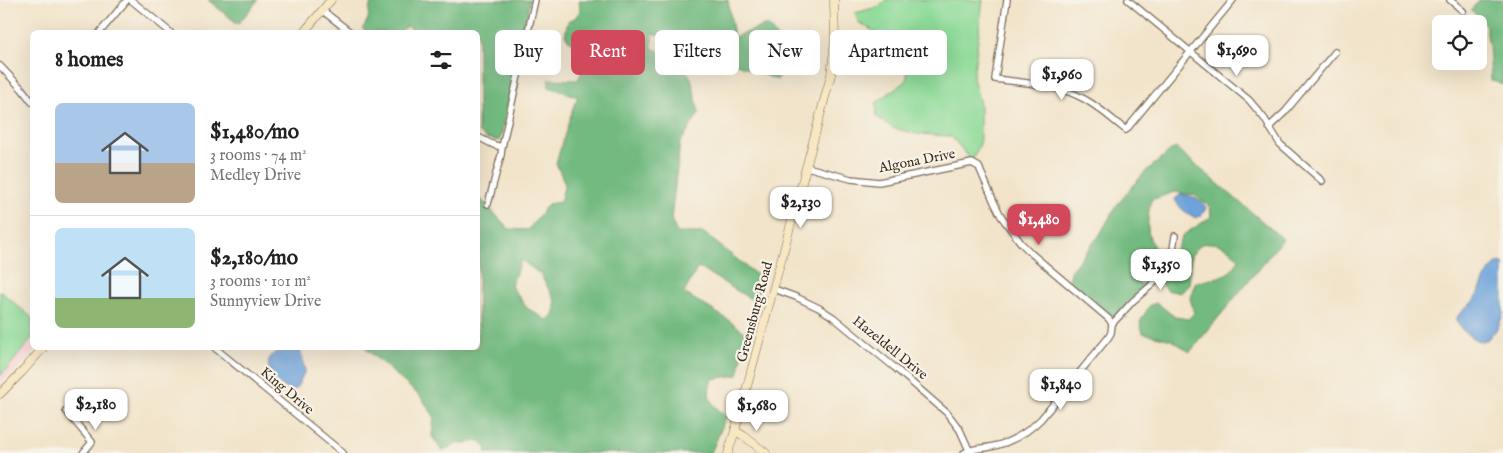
<!DOCTYPE html>
<meta charset="utf-8">
<style>
body{margin:0;font-family:"IM FELL English",serif;background:#f6f6f6;color:#222;height:100vh;display:flex;flex-direction:column;font-size:19px;white-space:nowrap}
*{box-sizing:border-box;margin:0}
p{font-size:16px;color:#767676}
.icon{flex:none;width:28px;height:28px;fill:none;stroke:currentColor;stroke-width:2;stroke-linecap:round;stroke-linejoin:round}
.map{position:relative;flex:1;overflow:hidden}
.panel{position:absolute;left:30px;top:30px;width:450px;height:320px;display:flex;flex-direction:column;background:#fff;border-radius:8px;box-shadow:0 5px 20px #0002}
.panel>*{flex:none}
.top-card{position:absolute;left:495px;top:30px;width:475px;height:45px;display:flex;gap:10px}
.controls{position:absolute;left:1432px;top:15px;display:grid;gap:10px}
.controls a{display:grid;place-items:center;width:55px;height:55px;border-radius:8px;background:#fff;box-shadow:0 5px 20px #0002;font-size:25px}
.price{position:absolute;translate:-50% -42px;padding:0 11px;border-radius:10px;background:#fff;color:#222;font-size:16px;line-height:32px;filter:drop-shadow(0 1px 2px #0008)}
.price::after{content:'';position:absolute;left:50%;top:30px;width:15px;height:11px;margin-left:-8px;background:inherit;clip-path:polygon(0 0,100% 0,50% 100%)}
.price.current{background:#d1495b;color:#fff}
ul{padding:0;list-style:none}
li{display:flex;align-items:center;gap:15px;height:125px;padding:0 25px}
li+li{border-top:1px solid #e0e0e0}
li span{display:grid;place-items:center;flex:none;width:140px;height:100px;border-radius:8px;color:#555}
li>.icon{margin-inline-start:auto}
span .icon{width:60px;height:60px;fill:#fffc;stroke-width:1}
li b{font-size:21px}
h2{display:flex;justify-content:space-between;align-items:center;height:60px;padding:0 25px;font-size:21px}
.tag{padding:0 18px;border-radius:8px;background:#fff;box-shadow:0 5px 20px #0002;font-size:18px;line-height:45px}
.tag.current{background:#d1495b;color:#fff}
.map>svg:first-child{display:block}
.built{fill:#f7cfd4}
.green{fill:#8dda98;stroke:#64825b}
.forest{fill:#72ba80;stroke:#56724f;fill-rule:evenodd}
.water{fill:#6da2da;stroke:#54667c}
.lines{fill:none;stroke-linecap:round;stroke-linejoin:round}
.street-casing{stroke:#7b6b5a;stroke-width:8}
.secondary-casing{stroke:#7b6b5a;stroke-width:9}
.street{stroke:#fff;stroke-width:5.5}
.secondary{stroke:#f8e7c3;stroke-width:8}
.labels{text-anchor:middle;dominant-baseline:central;stroke-width:4.5;stroke-linejoin:round;paint-order:stroke}
.street-label{font-size:14px;fill:#3b2a1e;stroke:#f7f3e8}
</style>
<div class="map">
<svg width="1503" height="453" viewBox="0 0 1503 453">
<rect width="100%" height="100%" fill="#f7f3e8"/>
<filter id="ink" filterUnits="userSpaceOnUse"><feTurbulence type="fractalNoise" baseFrequency=".02" numOctaves="2"/><feDisplacementMap in="SourceGraphic" scale="10" xChannelSelector="R" yChannelSelector="G"/><feConvolveMatrix kernelMatrix="1 2 1 2 8 2 1 2 1" color-interpolation-filters="sRGB"/></filter>
<filter id="wash" filterUnits="userSpaceOnUse"><feTurbulence type="fractalNoise" baseFrequency=".0096" numOctaves="4" result="noise"/><feDisplacementMap in="SourceGraphic" scale="20" xChannelSelector="R" yChannelSelector="G"/><feGaussianBlur stdDeviation="1.12" result="paint"/><feColorMatrix in="noise" values="0 0 0 0 0 0 0 0 0 0 0 0 0 0 0 0 0 1.4 0 .05"/><feComposite in="paint" operator="in"/></filter>
<g filter="url(#wash)">
<rect width="100%" height="100%" fill="#f2e4ca"/>
<path class="built" d="M0,291l32,27v30h4l-4,6 -32,30z"/>
<g class="green">
<path d="M885,0h98l-10,78 7,26v40l-8,17 -21,-25 -34,-2 -24,-6 -16,-11 -1,-14 31,-23v-35l-20,-6 -29,-17 -3,-9 23,-6z"/>
<path d="M0,291l32,27v20l-24,30 -8,8z"/>
</g>
<g class="forest">
<path d="M208,0h50l-20,24z"/>
<path d="M380,0h150l-30,141 -14,-3 -8,-6v-100h-62l-9,-6 -7,6h-35l-2,-3 5,-10 2,-14z"/>
<path d="M579,0h149l6,37 33,-12 25,32 -15,23 -73,-29 -52,-18v15l29,14 10,16 8,35 -19,30 -9,76 6,14h27l59,47 -9,21 -56,-34 -14,26 43,26 20,15 -9,41 -26,4c-7,21 0,24 14,38l-15,36h-226l2,-3 -6,-9 -25,3 -14,7 -10,-15 2,-20 -13,-19 -56,-49h113v-152l31,33 19,1 20,-26 12,-2 5,-18 -9,-21 18,-58 4,-8 -29,-10v-8l29,1 15,-35 -23,-3 -5,-7 3,-14 7,-3 5,-7zM521,260l19,14 6,10 9,17v13l-8,6 -20,-12 -16,-22z"/>
<path d="M1479,0h24v84l-1,1 -11,-5 -2,-34 -4,-22 -14,-14z"/>
<path d="M1176,148l107,91 -93,113 -18,-12 -29,-7 -3,-11 10,-17 7,-2 18,14 13,2 6,-6 -4,-15 5,-15c19,-6 35,-4 44,-24 -13,-13 -19,-18 -38,-15l-10,12 -2,29 -8,8 -15,-3 -6,-9 23,-46 28,-18 -1,-10 -15,-12 -21,-3 -23,8c-5,23 -6,41 12,58l-6,7 -17,4 -7,10 8,6 9,-8 2,4 -24,21 -3,6 2,10 -17,-1 -41,-37 3,-11 27,-33 17,-30 28,-33 26,-22z"/>
</g>
<g class="water">
<path d="M1181,194c10,2 21,5 25,14l-4,7 -6,3c-8,-4 -18,-10 -21,-19z"/>
<path d="M1498,263l5,1v51l-6,14 -10,11 -6,2c-11,-4 -19,-11 -25,-21 2,-10 12,-13 18,-21 9,-12 11,-29 24,-37z"/>
<path d="M282,348h15l3,2 5,21 -9,18 -6,2c-10,-5 -27,-20 -20,-33 2,-4 9,-8 12,-10z"/>
</g>
</g>
<g filter="url(#ink)">
<g class="lines">
<g class="street-casing">
<g id="street">
<path d="M131,0l39,32"/>
<path d="M1007,0l-12,79c30,4 64,5 91,21 14,8 27,20 40,30l107,-130"/>
<path d="M1128,0l121,100 15,18 16,26 42,37"/>
<path d="M1450,0l13,11"/>
<path d="M323,11l27,21"/>
<path d="M100,32l27,-32"/>
<path d="M0,66l22,23 10,13"/>
<path d="M1269,127l16,-15 50,-60"/>
<path d="M478,137l16,8 8,2"/>
<path d="M807,167l44,12 28,3 93,-19 7,4 2,5 13,30 7,14 20,27 11,11 77,65 3,5"/>
<path d="M488,204l13,-49 1,-8 33,-147"/>
<path d="M774,289l22,8 23,11 14,9 61,50 53,46 13,17 9,20"/>
<path d="M215,348l128,105"/>
<path d="M66,411l26,31 -9,11"/>
<path d="M964,453c8,-5 17,-4 26,-6 21,-4 36,-13 51,-28l67,-81 3,-5 1,-9 21,-23 21,-18 5,-12 14,-22 2,-13"/>
</g>
</g>
<g class="secondary-casing">
<g id="secondary">
<path d="M304,32l27,-32"/>
<path d="M0,394l22,-22 21,-24"/>
<path d="M735,431l9,5 22,17"/>
<path d="M728,453l7,-22 96,-356 4,-34 -1,-41"/>
</g>
</g>
<use href="#street" class="street"/>
<use href="#secondary" class="secondary"/>
</g>
</g>
<g class="labels">
<g class="street-label">
<text transform="translate(917 161) rotate(-11)">Algona Drive</text>
<text transform="translate(755 312) rotate(-75)">Greensburg Road</text>
<text transform="translate(890 348) rotate(39)">Hazeldell Drive</text>
<text transform="translate(287 391) rotate(40)">King Drive</text>
</g>
</g>
</svg>
<div class="controls">
<a><svg class="icon" aria-label="locate" viewBox="0 0 24 24"><circle cx="12" cy="12" r="6"/><path d="M12 2v4M12 18v4M2 12h4M18 12h4"/></svg></a>
</div>
<b class="price" style="left:1237px;top:77px">$1,690</b>
<b class="price" style="left:1062px;top:101px">$1,960</b>
<b class="price" style="left:801px;top:229px">$2,130</b>
<b class="price current" style="left:1039px;top:246px">$1,480</b>
<b class="price" style="left:1161px;top:291px">$1,350</b>
<b class="price" style="left:1061px;top:411px">$1,840</b>
<b class="price" style="left:96px;top:431px">$2,180</b>
<b class="price" style="left:757px;top:432px">$1,680</b>
<div class="top-card">
<a class="tag">Buy</a>
<a class="tag current">Rent</a>
<a class="tag">Filters</a>
<a class="tag">New</a>
<a class="tag">Apartment</a>
</div>
<section class="panel">
<h2>8 homes<svg class="icon" aria-label="filters" viewBox="0 0 24 24"><path d="M4 7h16M4 17h16"/><circle cx="9" cy="7" r="2"/><circle cx="15" cy="17" r="2"/></svg></h2>
<ul>
<li><span style="background:linear-gradient(#a9c7e8 60%,#b9a48a 0)"><svg class="icon" aria-label="home" viewBox="0 0 24 24"><path d="M3 11l9-7 9 7M6 9v11h12V9"/></svg></span><div><b>$1,480/mo</b><p>3 rooms · 74 m²</p><p>Medley Drive</p></div></li>
<li><span style="background:linear-gradient(#bfe0f5 70%,#8fb573 0)"><svg class="icon" aria-label="home" viewBox="0 0 24 24"><path d="M3 11l9-7 9 7M6 9v11h12V9"/></svg></span><div><b>$2,180/mo</b><p>3 rooms · 101 m²</p><p>Sunnyview Drive</p></div></li>
</ul>
</section>
</div>
